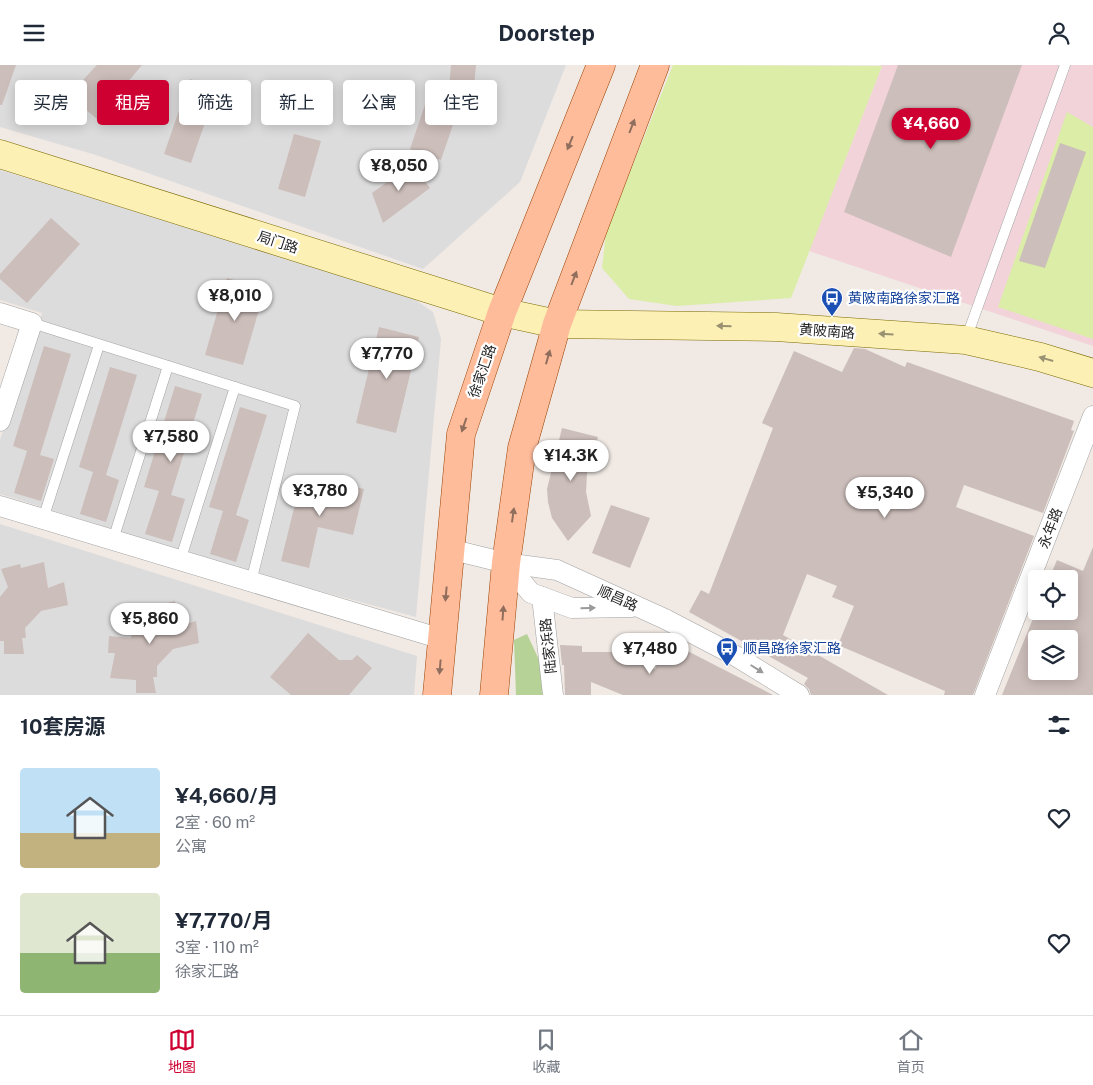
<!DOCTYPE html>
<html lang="zh">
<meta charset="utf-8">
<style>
body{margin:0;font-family:"Public Sans","Noto Sans SC",sans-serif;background:#f2f2f3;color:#1f2937;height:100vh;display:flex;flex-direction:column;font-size:19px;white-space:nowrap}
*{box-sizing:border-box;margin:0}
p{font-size:16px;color:#747a83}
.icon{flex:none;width:28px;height:28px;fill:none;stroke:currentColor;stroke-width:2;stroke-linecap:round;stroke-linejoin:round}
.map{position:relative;height:630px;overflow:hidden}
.details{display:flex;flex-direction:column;background:#fff;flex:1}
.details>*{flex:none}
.guide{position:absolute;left:15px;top:15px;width:500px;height:45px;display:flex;gap:10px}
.controls{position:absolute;left:1028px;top:505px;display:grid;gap:10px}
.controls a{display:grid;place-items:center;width:50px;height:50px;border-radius:5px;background:#fff;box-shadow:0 2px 12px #0003;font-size:25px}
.price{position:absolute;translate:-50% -42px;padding:0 11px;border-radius:18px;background:#fff;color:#222;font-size:16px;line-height:32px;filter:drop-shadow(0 1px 2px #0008)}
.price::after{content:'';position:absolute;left:50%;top:30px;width:15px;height:11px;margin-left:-8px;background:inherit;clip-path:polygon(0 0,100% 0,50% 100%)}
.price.selected{background:#ce0032;color:#fff}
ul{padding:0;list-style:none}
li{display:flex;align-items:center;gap:15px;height:125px;padding:0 20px}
li span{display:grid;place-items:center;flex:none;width:140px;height:100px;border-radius:5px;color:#555}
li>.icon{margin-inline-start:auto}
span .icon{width:60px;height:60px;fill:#fffc;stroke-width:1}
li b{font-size:21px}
h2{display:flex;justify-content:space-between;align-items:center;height:60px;padding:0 20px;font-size:21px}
.tag{padding:0 18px;border-radius:5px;background:#fff;box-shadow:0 2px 12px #0003;font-size:18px;line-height:45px}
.tag.selected{background:#ce0032;color:#fff}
header{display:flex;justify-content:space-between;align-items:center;height:65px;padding:0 20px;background:#fff;font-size:22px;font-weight:700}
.menu{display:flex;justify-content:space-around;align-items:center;height:70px;border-top:1px solid #e0e1e3;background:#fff;font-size:14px;color:#747a83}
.menu a{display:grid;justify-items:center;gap:2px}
.menu .selected{color:#ce0032}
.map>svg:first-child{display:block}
.residential{fill:#dddcdc}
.commercial{fill:#f2d3d9}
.grass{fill:#dbeda7}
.forest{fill:#b6d297}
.building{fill:#ccbeba;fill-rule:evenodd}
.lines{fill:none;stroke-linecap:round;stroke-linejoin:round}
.lane-casing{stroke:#a3a3a3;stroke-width:11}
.street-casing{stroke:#a3a3a3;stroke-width:21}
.secondary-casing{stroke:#7c6b00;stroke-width:29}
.primary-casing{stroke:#9a4200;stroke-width:29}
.lane{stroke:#fff;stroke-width:10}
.street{stroke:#fff;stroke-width:20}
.secondary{stroke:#fdf0b5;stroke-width:28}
.primary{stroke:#ffbc9b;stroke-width:28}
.oneway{fill:#8f6e5d}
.oneway2{fill:#999272}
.oneway3{fill:#9a9a9a}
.labels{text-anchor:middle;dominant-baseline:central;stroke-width:4.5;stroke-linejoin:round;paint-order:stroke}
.street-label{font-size:14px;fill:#1f1f1f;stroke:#fff}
.transit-label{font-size:14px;fill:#164399;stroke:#fff;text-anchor:start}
</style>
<header><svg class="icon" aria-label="menu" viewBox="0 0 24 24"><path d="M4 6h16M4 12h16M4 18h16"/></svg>Doorstep<svg class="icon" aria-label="person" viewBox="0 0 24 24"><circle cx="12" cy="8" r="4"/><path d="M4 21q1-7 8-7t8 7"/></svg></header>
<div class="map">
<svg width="1093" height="630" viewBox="0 0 1093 630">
<rect width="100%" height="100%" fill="#f0e9e4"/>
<g class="residential">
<path d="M0,0h566l-46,117 -97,87 -327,-114 -96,-28z"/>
<path d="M0,105l408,125 25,17 8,27 -25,278 -163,-44 -253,-79v-54l42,-127 -42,-13z"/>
<path d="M0,459l417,132 -3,39h-414z"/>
</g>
<path class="commercial" d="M879,0h214v281l-284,-95 73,-185z"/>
<g class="grass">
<path d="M673,0l209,1 -91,232 -114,8 -48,-7 -27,-31 4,-36z"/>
<path d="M1067,47l26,15v212l-95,-32z"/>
</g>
<path class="forest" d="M527,569l14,30 3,31h-28l-2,-55z"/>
<g class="building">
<path d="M0,0h16l-14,40h-2z"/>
<path d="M97,0h45l-45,54 -28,-24z"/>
<path d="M451,0h25l-3,31 -10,-1 -22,65 -31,-11 19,-56 19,7z"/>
<path d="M898,0h124l-71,192 -107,-45z"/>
<path d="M190,14l27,9 -26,75 -27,-9z"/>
<path d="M294,69l27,7 -16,56 -27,-8z"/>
<path d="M1060,78l26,9 -41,116 -26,-7z"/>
<path d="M412,99l18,24 -47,35 -11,-30z"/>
<path d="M51,153l29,26 -53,59 -27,-24v-5z"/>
<path d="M227,213l38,11 -22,76 -38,-10z"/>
<path d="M379,262l40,10 -23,96 -40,-10z"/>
<path d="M44,281l27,8 -31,101 14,4 -13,42 -27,-8 13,-42 -14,-5z"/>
<path d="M854,283l11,1 40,18 2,-5 167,59 -3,9 3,1 -31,82 -79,-28 -8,22 78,29 -61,159h-29l1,-4 -107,-46 16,-39 -22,-9 5,-11 -30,-12 -24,61 105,60h-77l-2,-6 -5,-5 4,-6 -119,-66 12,-22 8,4 64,-166 -11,-5 32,-72 48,21z"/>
<path d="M110,302l27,8 -31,100 13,5 -13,42 -26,-8 13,-42 -14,-5z"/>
<path d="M175,321l27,8 -31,101 14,4 -13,43 -27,-8 14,-43 -15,-4z"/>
<path d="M240,342l27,8 -31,100 13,5 -13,42 -26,-8 13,-43 -14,-4z"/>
<path d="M562,363l36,9 -11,36 -1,19 5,24 -23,25 -16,-23 -4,-16 -1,-13z"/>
<path d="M301,415l28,6 1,-5 34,8 -11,46 -35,-8 -9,41 -28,-7z"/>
<path d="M611,440l39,13 -20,50 -38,-15z"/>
<path d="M1093,482v148h-91l34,-84h33v-32h-20l8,-19 26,11zM1036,574h33v32h-33z"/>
<path d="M44,497l4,26 16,-6 4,23 -27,6 -16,17 1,10h-4l2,16h-20v-13h-4v-44l8,-10 -7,-18 19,-5 1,4z"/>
<path d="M175,536l5,25 16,-5 3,22 -26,6 -16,17v11h-4l3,16h-20v-13l-26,-2 5,-25h-7l1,-17 21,2 9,-12 -6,-18 19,-5 1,4z"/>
<path d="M308,568l31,27h13l5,-5 15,13 -23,27h-58l-21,-18z"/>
<path d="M670,577l103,53h-150l-32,-13v13h-26l-1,-30h-2l-2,-20 22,1v6h29l44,17z"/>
</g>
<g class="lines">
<g class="lane-casing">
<g id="lane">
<path d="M32,258l263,83 -44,176"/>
<path d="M966,274l99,-274"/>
<path d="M43,454l56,-174"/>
<path d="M113,475l55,-174"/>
<path d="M180,496l55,-174"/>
</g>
</g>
<g class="street-casing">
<g id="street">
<path d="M0,248l32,10 -32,98"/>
<path d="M0,441l442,133"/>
<path d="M449,484l57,14 51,7 108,49 69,36 65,40"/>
<path d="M506,498l25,30 41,15 60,-1"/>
<path d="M542,532l11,98"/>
<path d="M985,630l108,-279"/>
</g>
</g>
<g class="secondary-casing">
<path id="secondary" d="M0,89l502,158 55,12 219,3 190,13 74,17 53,16"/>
</g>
<g class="primary-casing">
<g id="primary">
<path d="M437,630l24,-261 41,-122 99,-247"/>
<path d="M494,630l12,-132 16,-115 35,-124 98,-259"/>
</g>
</g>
<use href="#lane" class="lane"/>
<use href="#street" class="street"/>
<use href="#secondary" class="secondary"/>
<use href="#primary" class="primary"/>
</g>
<defs><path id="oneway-solid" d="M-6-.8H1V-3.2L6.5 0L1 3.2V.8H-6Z" transform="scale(1.25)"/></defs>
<g class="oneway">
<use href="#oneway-solid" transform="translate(632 61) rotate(-69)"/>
<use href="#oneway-solid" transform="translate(570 78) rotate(112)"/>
<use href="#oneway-solid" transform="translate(574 213) rotate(-69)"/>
<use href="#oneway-solid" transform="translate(548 292) rotate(-74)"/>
<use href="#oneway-solid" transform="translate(464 360) rotate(109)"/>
<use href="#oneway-solid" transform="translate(513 450) rotate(-82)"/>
<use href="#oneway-solid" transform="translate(446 529) rotate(95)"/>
<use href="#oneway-solid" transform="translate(503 548) rotate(-86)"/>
<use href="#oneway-solid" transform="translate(440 602) rotate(95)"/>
</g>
<g class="oneway2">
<use href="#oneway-solid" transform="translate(724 261) rotate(-179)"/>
<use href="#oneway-solid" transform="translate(886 269) rotate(-176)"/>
<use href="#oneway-solid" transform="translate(1046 294) rotate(-164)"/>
</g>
<g class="oneway3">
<use href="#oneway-solid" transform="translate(588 543) rotate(-2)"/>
<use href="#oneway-solid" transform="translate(757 604) rotate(32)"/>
</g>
<defs>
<g id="bus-pin" transform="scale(1.125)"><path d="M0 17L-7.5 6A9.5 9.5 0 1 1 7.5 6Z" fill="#1a4fb4" stroke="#fff"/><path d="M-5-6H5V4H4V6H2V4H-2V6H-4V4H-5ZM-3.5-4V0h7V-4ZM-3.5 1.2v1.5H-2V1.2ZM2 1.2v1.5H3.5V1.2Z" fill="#fff"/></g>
</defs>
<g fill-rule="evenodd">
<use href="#bus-pin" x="832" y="233"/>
<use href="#bus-pin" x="727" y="583"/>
</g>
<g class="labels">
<g class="street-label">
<text transform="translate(278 177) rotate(18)">局门路</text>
<text transform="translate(827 266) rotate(4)">黄陂南路</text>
<text transform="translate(482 306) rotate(-71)">徐家汇路</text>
<text transform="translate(1050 463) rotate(-69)">永年路</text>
<text transform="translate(618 533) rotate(24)">顺昌路</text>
<text transform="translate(548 581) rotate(-96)">陆家浜路</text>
</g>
<g class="transit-label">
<text x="848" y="233">黄陂南路徐家汇路</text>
<text x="743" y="583">顺昌路徐家汇路</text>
</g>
</g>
</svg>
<div class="controls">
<a><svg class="icon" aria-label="locate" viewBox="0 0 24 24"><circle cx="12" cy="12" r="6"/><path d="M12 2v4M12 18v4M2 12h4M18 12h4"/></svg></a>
<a><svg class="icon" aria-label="layers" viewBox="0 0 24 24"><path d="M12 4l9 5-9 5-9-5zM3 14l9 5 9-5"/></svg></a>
</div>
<b class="price selected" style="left:931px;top:85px">¥4,660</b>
<b class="price" style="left:399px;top:127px">¥8,050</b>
<b class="price" style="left:235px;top:257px">¥8,010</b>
<b class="price" style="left:387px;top:315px">¥7,770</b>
<b class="price" style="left:171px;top:398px">¥7,580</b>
<b class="price" style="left:571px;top:417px">¥14.3K</b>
<b class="price" style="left:320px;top:452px">¥3,780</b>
<b class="price" style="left:885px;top:454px">¥5,340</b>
<b class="price" style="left:150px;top:580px">¥5,860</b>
<b class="price" style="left:650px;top:610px">¥7,480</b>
<div class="guide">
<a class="tag">买房</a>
<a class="tag selected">租房</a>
<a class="tag">筛选</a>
<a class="tag">新上</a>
<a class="tag">公寓</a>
<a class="tag">住宅</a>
</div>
</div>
<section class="details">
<h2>10套房源<svg class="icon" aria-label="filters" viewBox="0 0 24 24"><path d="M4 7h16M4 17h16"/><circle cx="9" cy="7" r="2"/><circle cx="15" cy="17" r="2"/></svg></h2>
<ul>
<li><span style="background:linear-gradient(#bfe0f5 65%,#c2b280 0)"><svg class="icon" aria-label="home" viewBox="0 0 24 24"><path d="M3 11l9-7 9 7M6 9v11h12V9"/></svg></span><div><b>¥4,660/月</b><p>2室 · 60 m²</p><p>公寓</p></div><svg class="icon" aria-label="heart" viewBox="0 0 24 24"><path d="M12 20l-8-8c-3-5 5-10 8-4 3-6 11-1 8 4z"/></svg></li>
<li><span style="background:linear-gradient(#dfe7d0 60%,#8fb573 0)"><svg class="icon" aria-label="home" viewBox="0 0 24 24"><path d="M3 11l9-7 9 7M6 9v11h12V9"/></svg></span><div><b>¥7,770/月</b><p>3室 · 110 m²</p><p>徐家汇路</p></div><svg class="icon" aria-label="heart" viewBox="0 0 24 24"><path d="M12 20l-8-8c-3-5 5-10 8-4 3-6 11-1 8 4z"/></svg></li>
</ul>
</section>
<nav class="menu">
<a class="selected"><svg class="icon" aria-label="map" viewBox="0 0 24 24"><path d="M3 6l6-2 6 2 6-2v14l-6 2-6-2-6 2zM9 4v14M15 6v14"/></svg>地图</a>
<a><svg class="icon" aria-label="saved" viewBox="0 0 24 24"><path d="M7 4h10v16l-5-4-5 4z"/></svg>收藏</a>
<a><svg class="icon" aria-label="home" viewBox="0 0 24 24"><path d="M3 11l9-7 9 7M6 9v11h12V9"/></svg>首页</a>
</nav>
